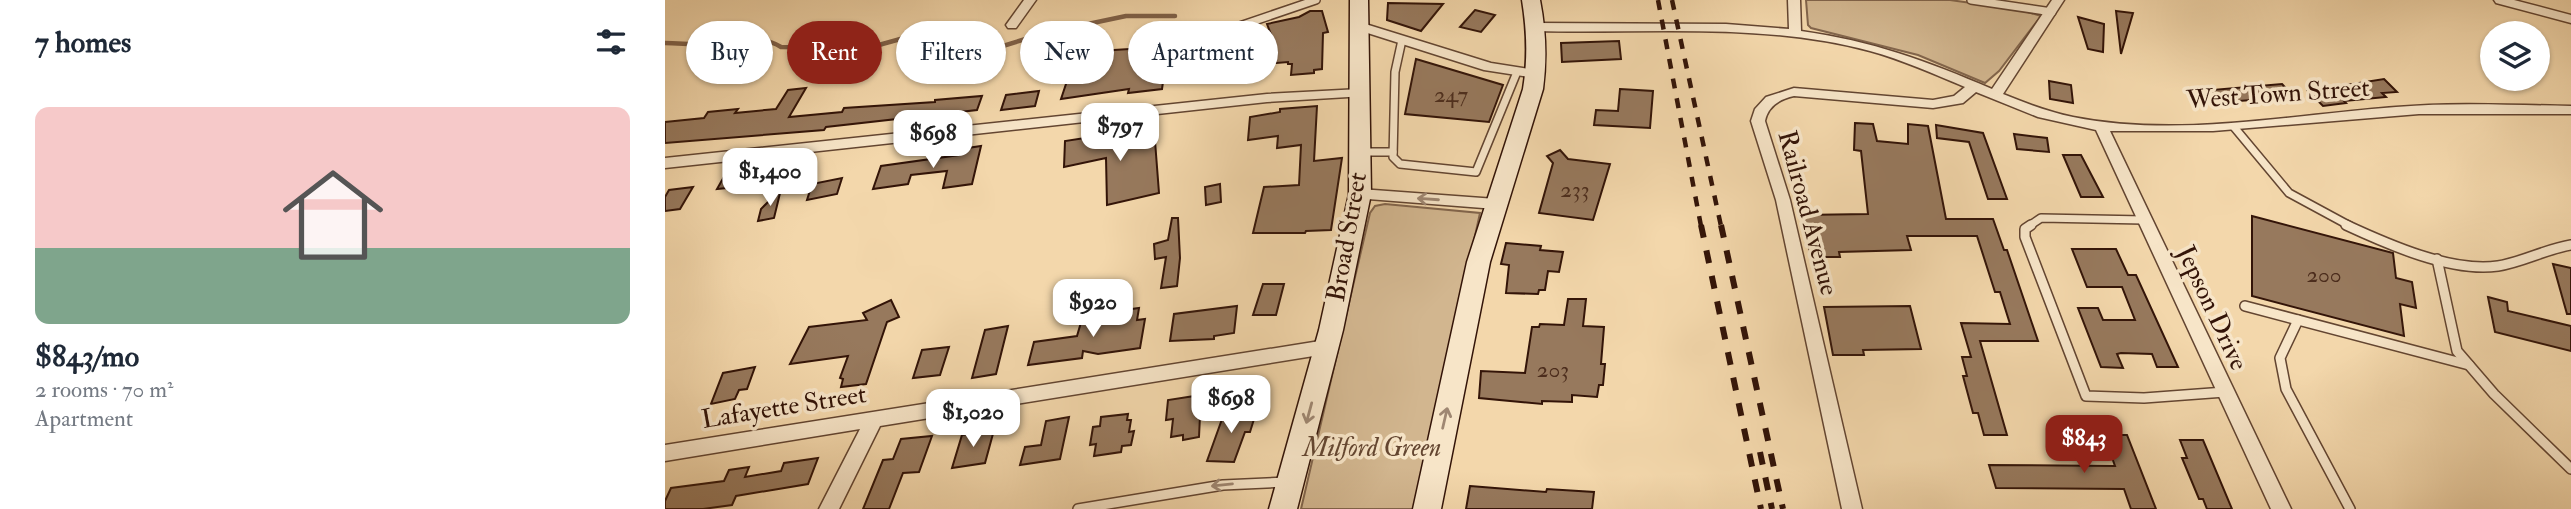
<!DOCTYPE html>
<meta charset="utf-8">
<style>
body{margin:0;font-family:"IM FELL Double Pica",serif;background:#f2f2f3;color:#1f2937;height:100vh;display:flex;flex-direction:column;font-size:26px;white-space:nowrap}
*{box-sizing:border-box;margin:0}
p{font-size:23px;color:#747a83}
.icon{flex:none;width:38px;height:38px;fill:none;stroke:currentColor;stroke-width:2;stroke-linecap:round;stroke-linejoin:round}
.map{position:relative;flex:1;overflow:hidden}
.panel{display:flex;flex-direction:column;background:#fff;width:665px}
.panel>*{flex:none}
.banner{position:absolute;left:21px;top:21px;width:665px;height:63px;display:flex;gap:14px}
.controls{position:absolute;left:1815px;top:21px;display:grid;gap:14px}
.controls a{display:grid;place-items:center;width:70px;height:70px;border-radius:50%;background:#fff;box-shadow:0 2px 5px #0004;font-size:35px}
.price{position:absolute;translate:-50% -60px;padding:0 16px;border-radius:14px;background:#fff;color:#222;font-size:23px;line-height:46px;filter:drop-shadow(0 2px 4px #0008)}
.price::after{content:'';position:absolute;left:50%;top:42px;width:21px;height:16px;margin-left:-10px;background:inherit;clip-path:polygon(0 0,100% 0,50% 100%)}
.price.selected{background:#8f2418;color:#fff}
ul{padding:0;list-style:none}
li{display:grid;align-content:center;gap:14px;height:371px;padding:0 35px}
li+li{border-top:2px solid #e0e1e3}
li span{display:grid;place-items:center;height:217px;border-radius:14px;color:#555}
li>.icon{margin-inline-start:auto}
span .icon{width:126px;height:126px;fill:#fffc;stroke-width:1}
li b{font-size:30px}
h2{display:flex;justify-content:space-between;align-items:center;height:84px;padding:0 35px;font-size:30px}
.tag{padding:0 24px;border-radius:32px;background:#fff;box-shadow:0 2px 5px #0004;font-size:24px;line-height:63px}
.tag.selected{background:#8f2418;color:#fff}
main{display:flex;flex:1;min-height:0}
.map>svg:first-child{display:block}
.green{fill:#d2b68f;stroke:#82654c;stroke-width:2}
.lines{fill:none;stroke-linecap:round;stroke-linejoin:round}
.stream{stroke:#7f6149;stroke-width:4.5}
.building{fill:#97795d;stroke:#331408;stroke-width:2}
.lane-far1-casing{stroke:#634531;stroke-width:10}
.lane-casing{stroke:#634531;stroke-width:12}
.street-casing{stroke:#634531;stroke-width:3}
.secondary-casing{stroke:#331408;stroke-width:3}
.lane-far1{stroke:#f7e5c8;stroke-width:7}
.lane{stroke:#f7e5c8;stroke-width:9}
.street{fill:#f7e5c8;fill-rule:evenodd}
.secondary{fill:#f7e5c8;fill-rule:evenodd}
.rail-far1{stroke:#331408;stroke-width:4.5;stroke-dasharray:10 10;stroke-linecap:butt}
.rail{stroke:#331408;stroke-width:6;stroke-dasharray:13 13;stroke-linecap:butt}
.oneway{stroke:#9f8772}
.labels{text-anchor:middle;dominant-baseline:central;stroke-width:7;stroke-linejoin:round;paint-order:stroke}
.number-label{font-size:23px;fill:#4c2d1d}
.street-label{font-size:26px;fill:#331408;stroke:#f7e5c8}
.park-label{font-size:26px;font-style:italic;fill:#634530;stroke:#f7e5c8}
</style>
<main>
<section class="panel">
<h2>7 homes<svg class="icon" aria-label="filters" viewBox="0 0 24 24"><path d="M4 7h16M4 17h16"/><circle cx="9" cy="7" r="2"/><circle cx="15" cy="17" r="2"/></svg></h2>
<ul>
<li><span style="background:linear-gradient(#f6c9c9 65%,#7fa58c 0)"><svg class="icon" aria-label="home" viewBox="0 0 24 24"><path d="M3 11l9-7 9 7M6 9v11h12V9"/></svg></span><div><b>$843/mo</b><p>2 rooms · 70 m²</p><p>Apartment</p></div></li>
</ul>
</section>
<div class="map">
<svg width="1906" height="509" viewBox="0 0 1906 509">
<rect width="100%" height="100%" fill="#f3d7ab"/>
<filter id="stains"><feTurbulence type="fractalNoise" baseFrequency=".00286" numOctaves="4"/><feColorMatrix values="0 0 0 0 .2 0 0 0 0 .09 0 0 0 0 .02 0 0 0 .5 -.17"/></filter>
<radialGradient id="worn" r=".72"><stop offset=".6" stop-color="#630" stop-opacity="0"/><stop offset="1" stop-color="#630" stop-opacity=".3"/></radialGradient>
<g class="green">
<path d="M1141,0h144l71,10 20,6 -42,55 -14,12 -67,-28 -107,-27 -3,-3z"/>
<path d="M720,204l95,9 -65,296h-114l69,-296 5,-7z"/>
</g>
<g class="lines">
<path class="stream" d="M0,43c15,0 30,2 45,1 25,-2 48,-11 71,3l87,1 36,-10 20,12 43,7 78,-24 81,-17h49"/>
</g>
<g class="building">
<path d="M723,3l55,1 -22,27 -34,-11z"/>
<path d="M810,10l20,5 -14,17 -21,-5z"/>
<path d="M645,11h12l6,21 -5,1 -1,36 -8,1v3l-23,2 1,-11h-4v-2l-45,4 2,-18 30,-3 -8,-21 32,-7z"/>
<path d="M1451,11l17,2 -12,41z"/>
<path d="M1413,17l26,7 -1,28 -15,-3z"/>
<path d="M954,41l2,18 -59,3 -1,-19z"/>
<path d="M512,46l-5,36h-9l-1,7 -34,4 1,-4 -68,10 14,-42 32,-3 7,-4z"/>
<path d="M751,59l87,26 -14,37 -84,-8z"/>
<path d="M1719,79l13,13 -15,1 4,4 -42,4 2,2 -23,3 -15,-15z"/>
<path d="M1384,81l22,4 2,18 -23,-4z"/>
<path d="M1617,84l12,13 -84,6 -10,-12z"/>
<path d="M141,88l-17,29 53,-5 2,-4 91,-6v-2l47,-4 -5,14 -151,17 -2,3 -159,13v-21l39,-4 4,-6 30,-3 -3,4 41,-4 12,-19z"/>
<path d="M955,89l33,2 -3,37 -56,-3 2,-15 22,1z"/>
<path d="M374,91l-4,15 -34,4 5,-15z"/>
<path d="M652,106l-3,55 28,-3 -11,72 -25,1 -1,2h-52l11,-46 35,-2 2,-40 -24,3 1,-12 -30,4 2,-23 30,-5v-3z"/>
<path d="M1190,123l18,1 4,17 31,3v-20l20,2 18,93h47l11,31h3l31,91h-58l27,94h-23l-6,-22h-5l-10,-37h4l-5,-19h9l-10,-34 49,1 -10,-32h-5l-18,-56h-70l4,14 -72,2 1,5h-29l-9,-42 66,-1 -7,-63 -7,-1z"/>
<path d="M1271,125l47,8 24,66h-19l-19,-57 -32,-4z"/>
<path d="M489,128l5,65 -52,12 -1,-47 -42,9 1,-26 46,-7v3z"/>
<path d="M1349,134l33,4 2,14 -32,-3z"/>
<path d="M316,146l-9,38 -29,4 4,-17 -36,4 -3,9 -35,5 8,-23 78,-11 2,-6z"/>
<path d="M895,150l8,9 42,5 -17,56 -54,-7 14,-50 -6,-7z"/>
<path d="M1398,155h18l22,42h-22z"/>
<path d="M144,169l-8,14 -28,3 8,-15z"/>
<path d="M89,172l-8,14 -29,3 8,-14z"/>
<path d="M177,178l-5,16 -30,6 5,-16z"/>
<path d="M555,184l1,18 -15,3 -1,-18z"/>
<path d="M28,187l-13,22 -15,2v-14l4,-7z"/>
<path d="M116,189l-7,29 -16,3 3,-12z"/>
<path d="M1587,216l141,37 3,25 16,4 4,26 -16,-4 4,32 -152,-40z"/>
<path d="M507,218h6l2,40 -3,28 -16,2 5,-31 -11,2 -1,-15 14,-4z"/>
<path d="M841,243l35,3 -1,4 23,2 -4,20 -11,-1 -3,19h-6l-1,4 -32,-1 3,-28 -8,-1z"/>
<path d="M1407,249h44l12,26h8l42,92h-21l-5,-13 -31,-1 -4,1 6,14 -22,-1 -23,-59h20l5,12h32l-13,-33h-35z"/>
<path d="M1888,264l18,4v46h-4z"/>
<path d="M598,284h21l-8,31h-23z"/>
<path d="M1823,297l19,5 1,9 63,15v25l-76,-19z"/>
<path d="M903,299h18l-3,27 21,1 -3,37h4l-2,21h-4l-2,12 -25,-2v7l-30,-1v3l-63,-6 2,-27 44,2 7,-46h7l1,-3 24,1z"/>
<path d="M226,300l8,17 -12,5 -21,62 -25,3 2,-8 -3,-1 8,-22 -58,8 19,-37 58,-7 -4,-7z"/>
<path d="M572,306l-3,27 -20,3v3l-44,2 4,-27z"/>
<path d="M1245,306l11,43 -58,1 1,5h-31l-9,-48z"/>
<path d="M474,308l-2,12 8,-1 -5,29 -42,6 -15,-3 -1,7 -54,7 6,-23 43,-6 5,-17 30,-3 6,-5z"/>
<path d="M343,326l-12,48 -24,4 13,-48z"/>
<path d="M284,347l-9,28 -27,3 9,-28z"/>
<path d="M90,367l-8,22 -8,1 -4,9 -24,5 12,-31z"/>
<path d="M536,395l-2,42 -16,3v-5l-12,2 2,-18 -7,1 2,-20z"/>
<path d="M561,408l26,1 -3,9 5,1 -4,13h-5l-11,30 -27,-1z"/>
<path d="M463,414l-1,6h4l-2,12 5,-1 -3,14 -9,1 -1,6 -27,4 2,-12 -6,1 3,-18 7,-1 1,-9z"/>
<path d="M404,417l-9,42 -40,6 5,-18 16,-2 5,-24z"/>
<path d="M329,430l-9,33 -33,5 10,-33z"/>
<path d="M1439,435h23l29,74h-25l-7,-20 -128,-1 -7,-23 126,1z"/>
<path d="M267,436l-13,36 -16,1 -14,36h-26l20,-49 10,-1 8,-20z"/>
<path d="M1515,440h23l29,69h-25l-4,-10h-4l-17,-41h5z"/>
<path d="M153,458l-10,26 -72,12 -4,9 -29,4h-38v-8l6,-13 53,-7 5,-11 20,-3 -4,10 36,-6 3,-8z"/>
<path d="M805,486l76,6 1,-3 47,3 -2,17h-126z"/>
</g>
<g class="lines">
<g class="lane-far1-casing">
<g id="lane-far1">
<path d="M1306,0l81,12"/>
<path d="M554,33l97,-33"/>
<path d="M737,40l-7,32 -2,85 7,7 76,8 41,-100"/>
<path d="M1569,127l55,66 61,33"/>
<path d="M696,152h32"/>
<path d="M1364,226l12,-8 103,2"/>
</g>
</g>
<g class="lane-casing">
<g id="lane">
<path d="M1366,225l-6,4v8l61,159 58,2 81,-6"/>
<path d="M1681,225c41,19 106,48 152,41 25,-4 48,-17 73,-21"/>
<path d="M1772,259l20,92 37,43 77,75"/>
<path d="M1580,306l224,59"/>
<path d="M1633,320l-18,38 6,31 64,120"/>
<path d="M413,509l145,-24 64,-3"/>
</g>
</g>
<g class="street-casing">
<g id="street">
<path d="M359,0h12l-20,28h-8l-2,-3z"/>
<path d="M1123,0h12l1,31c71,10 126,30 191,58l60,-89h12l-61,94c22,9 46,18 70,23 105,21 217,-2 323,-10 58,-5 117,-2 175,-1v8h-152l-206,17h-103l181,378h-20l-175,-379 -58,-13 -62,-25 -13,11 -30,5 -139,-12c-14,3 -26,10 -29,25l25,79 72,309h-20l-66,-309 -25,-79 4,-12 11,-12 28,-9 139,12 21,-4 11,-9c-31,-13 -62,-27 -95,-36 -109,-29 -222,-17 -334,-20l-6,-4 6,-4 190,1 63,5z"/>
<path d="M1829,0h20l57,15v8l-75,-20z"/>
<path d="M694,22l132,41 44,7 7,4 -7,4 -51,-8 -129,-41v-6z"/>
<path d="M695,89l7,4 -2,3 -98,6 -602,66v-10l602,-64z"/>
<path d="M695,189l136,10 8,5 -8,5 -141,-11 -2,-4 2,-4z"/>
<path d="M661,340l6,2 3,5 -3,5 -6,2 -446,72 -41,83h-20l41,-80 -195,32v-16z"/>
</g>
</g>
<g class="secondary-casing">
<g id="secondary">
<path d="M685,0h18l3,194 -28,136 -46,179h-28l50,-179 30,-136z"/>
<path d="M857,0h18c6,31 7,58 3,89l-53,173 -49,247h-28l54,-247 56,-173c5,-31 4,-58 -1,-89z"/>
</g>
</g>
<use href="#lane-far1" class="lane-far1"/>
<use href="#lane" class="lane"/>
<use href="#street" class="street"/>
<use href="#secondary" class="secondary"/>
<g class="rail-far1">
<path d="M993,0l43,226"/>
<path d="M1007,0l49,226"/>
</g>
<g class="rail">
<path d="M1036,225l60,284"/>
<path d="M1056,225l62,284"/>
<path d="M1095,452l12,57"/>
</g>
</g>
<defs><path id="oneway-shaft" d="M-6 0H5M1.5-3L5.5 0L1.5 3" fill="none" stroke-width="1.6" stroke-linecap="round" stroke-linejoin="round" transform="scale(1.75)"/></defs>
<g class="oneway">
<use href="#oneway-shaft" transform="translate(763 199) rotate(-176)"/>
<use href="#oneway-shaft" transform="translate(644 413) rotate(105)"/>
<use href="#oneway-shaft" transform="translate(780 418) rotate(-77)"/>
<use href="#oneway-shaft" transform="translate(557 485) rotate(174)"/>
</g>
<g class="labels">
<g class="number-label">
<text x="786" y="94">247</text>
<text x="910" y="189">233</text>
<text x="1659" y="274">200</text>
<text x="888" y="369">203</text>
</g>
<g class="street-label">
<text transform="translate(1613 94) rotate(-4)">West Town Street</text>
<text transform="translate(1143 213) rotate(75)">Railroad Avenue</text>
<text transform="translate(682 237) rotate(-80)">Broad Street</text>
<text transform="translate(1547 308) rotate(65)">Jepson Drive</text>
<text transform="translate(119 407) rotate(-9)">Lafayette Street</text>
</g>
<g class="park-label">
<text x="707" y="448">Milford Green</text>
</g>
</g>
<rect width="100%" height="100%" filter="url(#stains)"/>
<rect width="100%" height="100%" fill="url(#worn)"/>
</svg>
<div class="controls">
<a><svg class="icon" aria-label="layers" viewBox="0 0 24 24"><path d="M12 4l9 5-9 5-9-5zM3 14l9 5 9-5"/></svg></a>
</div>
<b class="price" style="left:455px;top:163px">$797</b>
<b class="price" style="left:268px;top:170px">$698</b>
<b class="price" style="left:105px;top:208px">$1,400</b>
<b class="price" style="left:428px;top:339px">$920</b>
<b class="price" style="left:566px;top:435px">$698</b>
<b class="price" style="left:308px;top:449px">$1,020</b>
<b class="price selected" style="left:1419px;top:475px">$843</b>
<div class="banner">
<a class="tag">Buy</a>
<a class="tag selected">Rent</a>
<a class="tag">Filters</a>
<a class="tag">New</a>
<a class="tag">Apartment</a>
</div>
</div>
</main>
